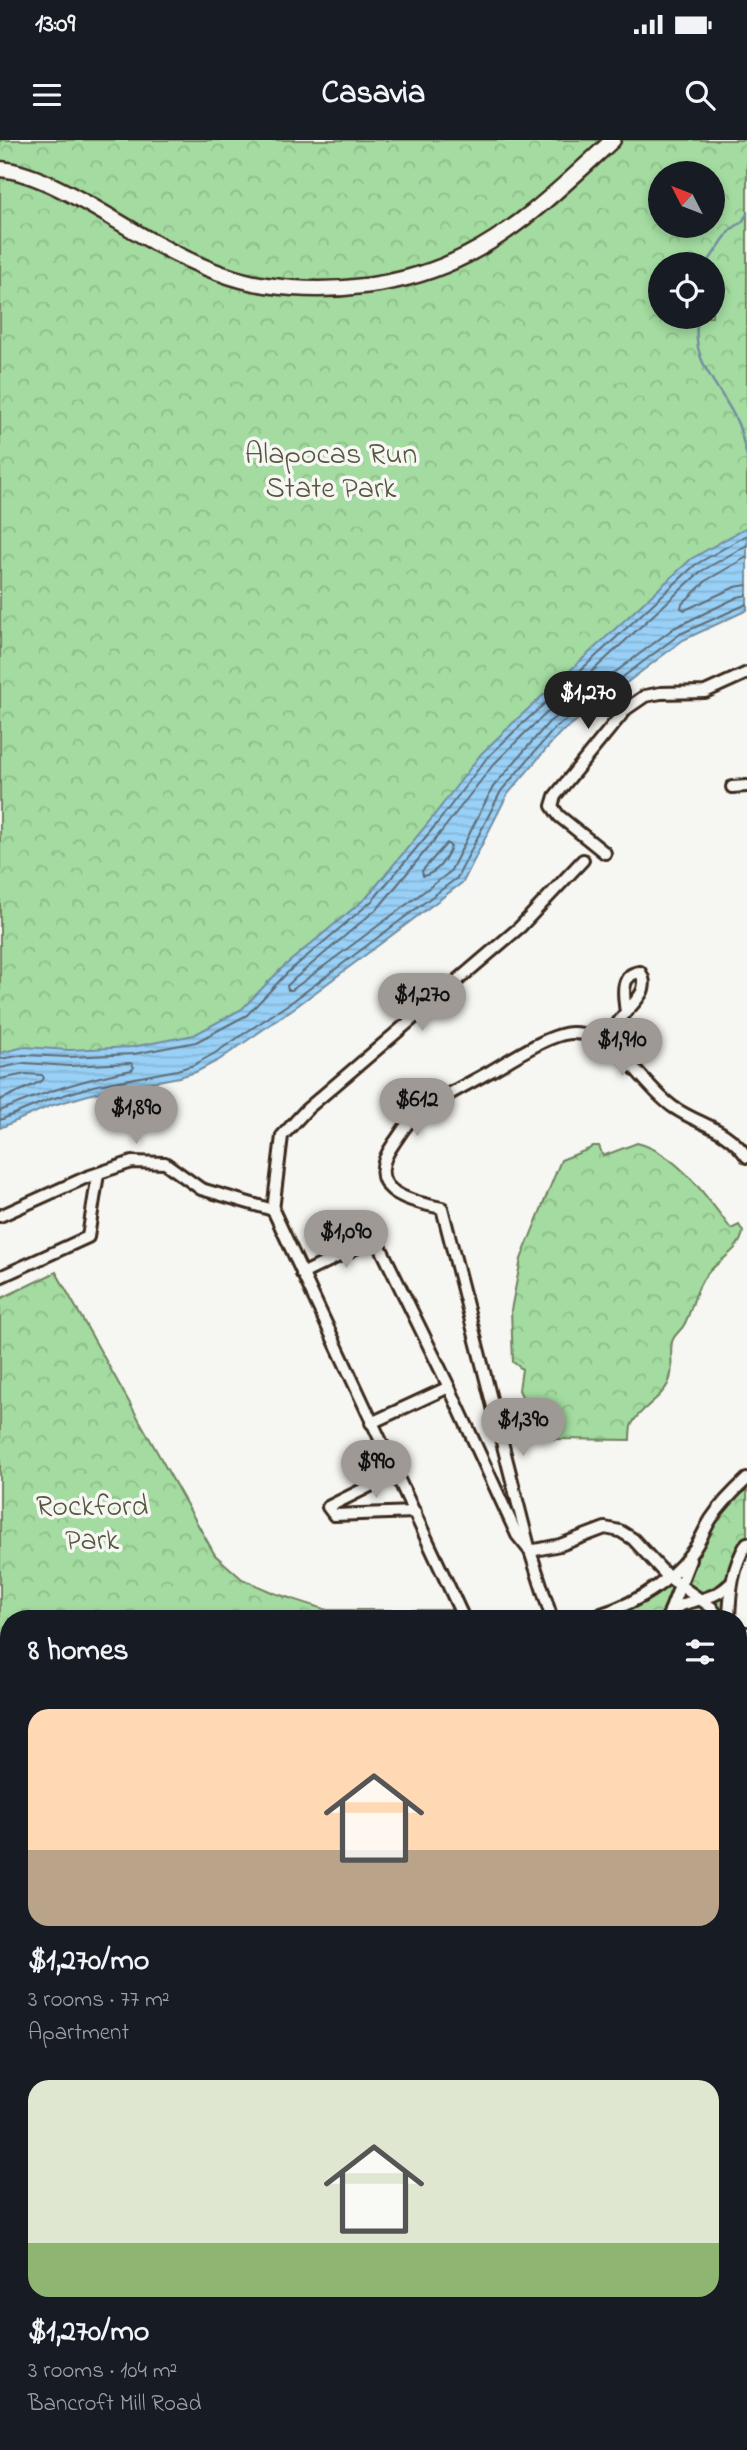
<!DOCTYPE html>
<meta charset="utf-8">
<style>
body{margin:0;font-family:"Indie Flower",sans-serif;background:#242831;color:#f1f3f6;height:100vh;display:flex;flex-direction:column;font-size:26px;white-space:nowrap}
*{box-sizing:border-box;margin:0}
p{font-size:23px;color:#9ea1a6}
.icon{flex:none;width:38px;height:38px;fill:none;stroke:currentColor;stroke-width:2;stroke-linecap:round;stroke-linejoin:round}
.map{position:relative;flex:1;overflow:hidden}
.sheet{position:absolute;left:0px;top:1470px;width:747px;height:840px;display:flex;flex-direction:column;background:#171b24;border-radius:28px 28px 0 0;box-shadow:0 4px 10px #0003}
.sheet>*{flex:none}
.needle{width:46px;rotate:312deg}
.fabs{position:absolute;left:648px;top:21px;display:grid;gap:14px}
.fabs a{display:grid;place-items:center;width:77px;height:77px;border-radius:50%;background:#171b24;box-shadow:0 4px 10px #0003;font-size:35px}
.price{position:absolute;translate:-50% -60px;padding:0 16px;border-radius:24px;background:#9f9995;color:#111;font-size:23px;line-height:46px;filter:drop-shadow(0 2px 4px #0008)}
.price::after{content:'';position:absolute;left:50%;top:42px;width:21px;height:16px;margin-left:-10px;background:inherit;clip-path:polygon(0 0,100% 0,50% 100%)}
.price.current{background:#222;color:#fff}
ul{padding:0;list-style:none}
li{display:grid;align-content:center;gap:14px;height:371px;padding:0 28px}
li span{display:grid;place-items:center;height:217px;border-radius:21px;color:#555}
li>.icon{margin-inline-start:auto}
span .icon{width:126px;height:126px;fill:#fffc;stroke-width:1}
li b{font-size:30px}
h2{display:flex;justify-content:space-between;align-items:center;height:84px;padding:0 28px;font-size:30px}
.status{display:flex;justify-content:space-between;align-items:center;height:49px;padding:0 35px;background:#171b24;direction:ltr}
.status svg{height:19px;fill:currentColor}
header{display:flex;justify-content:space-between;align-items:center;height:91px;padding:0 28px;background:#171b24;font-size:32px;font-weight:700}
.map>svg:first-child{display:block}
.park{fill:url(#park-crowns);stroke:#6f825f;stroke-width:2;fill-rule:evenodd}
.water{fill:url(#water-rules);stroke:#738ea0;stroke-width:2}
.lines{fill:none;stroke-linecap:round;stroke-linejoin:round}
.shore{stroke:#606c75;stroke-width:2}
.stream{stroke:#738ea0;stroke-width:2.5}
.minor-casing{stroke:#3b2a1e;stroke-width:16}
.tertiary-casing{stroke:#3b2a1e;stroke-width:19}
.minor{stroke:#f6f6f2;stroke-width:10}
.tertiary{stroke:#f6f6f2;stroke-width:14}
.labels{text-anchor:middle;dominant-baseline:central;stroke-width:7;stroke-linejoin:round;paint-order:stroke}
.park-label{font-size:30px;fill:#55563e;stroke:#f6f6f2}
</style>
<div class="status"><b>13:09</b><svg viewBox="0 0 49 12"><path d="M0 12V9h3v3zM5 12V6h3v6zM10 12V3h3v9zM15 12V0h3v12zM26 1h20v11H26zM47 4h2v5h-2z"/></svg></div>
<header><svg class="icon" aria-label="menu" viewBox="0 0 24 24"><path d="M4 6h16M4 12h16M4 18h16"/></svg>Casavia<svg class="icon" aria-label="search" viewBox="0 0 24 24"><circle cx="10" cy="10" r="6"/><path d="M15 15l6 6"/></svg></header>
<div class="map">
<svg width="747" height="2310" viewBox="0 0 747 2310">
<defs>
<pattern id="park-crowns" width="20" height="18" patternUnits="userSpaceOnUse" patternTransform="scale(1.75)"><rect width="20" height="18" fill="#a3dba0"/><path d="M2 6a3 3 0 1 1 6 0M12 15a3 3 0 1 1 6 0" fill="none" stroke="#8dbc89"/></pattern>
<pattern id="water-rules" width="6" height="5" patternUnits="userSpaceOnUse" patternTransform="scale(1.75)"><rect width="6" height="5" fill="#98d0f7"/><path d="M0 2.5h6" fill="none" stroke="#84b3d3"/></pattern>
</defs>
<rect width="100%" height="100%" fill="#f6f6f2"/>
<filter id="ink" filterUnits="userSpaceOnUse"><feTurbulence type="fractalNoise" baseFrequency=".0143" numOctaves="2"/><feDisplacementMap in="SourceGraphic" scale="14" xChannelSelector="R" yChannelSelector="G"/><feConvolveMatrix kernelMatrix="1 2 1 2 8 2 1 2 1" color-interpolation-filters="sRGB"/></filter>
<g filter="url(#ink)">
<g class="park">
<path d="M0,0h747v419l-70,55 -450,431 -227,60zM660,33h52v53h-52zM660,124h52v53h-52z"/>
<path d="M637,1003c40,10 70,54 94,86l8,-4 4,7c-3,19 -26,29 -37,43 -12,15 -13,34 -22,50 -3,6 -10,9 -12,17 -3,14 3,29 -4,42 -8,16 -28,24 -36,40 -2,4 -2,11 -2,16l-76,-1 -13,-7 -10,-16 -12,-26 3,-21 -9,-7 -2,-52 10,-51 40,-99 28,-11 4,-3h6l4,10z"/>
<path d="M56,1132l159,283 27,24 32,14 53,17h124l16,9h-458v681l-9,3v-1004z"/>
<path d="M747,1339v64l-18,76h-146l14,-3 71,-39 12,10 15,-38z"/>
</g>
<path class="water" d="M747,387v83l-64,30 -124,94 -52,61 -44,87 -166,124 -78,54 -23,12 -17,5 -84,16 -45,13 -50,22v-75l24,-6 45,3 63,-3 62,-12 48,-26 40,-41 85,-71 62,-75 52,-68 33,-32 177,-163z"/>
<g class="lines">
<g class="shore">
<path d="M747,405l-47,27 -175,161 -32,32 -52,67 -62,75 -86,73 -6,6 1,4h4l158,-118 43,-85 56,-65 125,-94 64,-31 9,-2"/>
<path d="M747,417l-40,23 -25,24 -1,4 4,2 50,-23 12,-2"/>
<path d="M447,703l4,4c-6,13 -13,26 -28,29l-1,-5z"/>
<path d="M0,919l24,-4 45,2 65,-3 62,-12 51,-27 40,-42 85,-72 63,-75 51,-67 33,-32 176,-162 52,-30"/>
<path d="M0,928l25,-5 44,3 62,-3 3,4 -2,3c-47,9 -89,22 -132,41"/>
<path d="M0,939l26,-5 16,1 2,3 -2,3 -42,19"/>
<path d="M0,980l48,-20 45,-14 84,-16 17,-5 21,-12 78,-52 164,-123 44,-87 54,-63 125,-94 67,-30"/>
</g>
<g class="stream">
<path d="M709,124l1,-5 20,-29 12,-8 5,-8"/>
<path d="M698,177c-9,48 24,68 40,107 4,10 6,22 9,32"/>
</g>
<g class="minor-casing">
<g id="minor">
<path d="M732,647l15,-1"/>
<path d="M605,713l-46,-37 -7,-10 3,-10 71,-87 19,-13 16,-3 44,-1 42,-19"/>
<path d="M605,901c7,-9 13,-19 21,-29 10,-12 25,-23 14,-40 -21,2 -16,25 -14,40"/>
<path d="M273,1070l9,-74 25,-27 213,-182 63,-67"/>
<path d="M273,1070l191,409"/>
<path d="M0,1076l87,-39 45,-15 33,1 36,26 72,21"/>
<path d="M302,1134l74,-36 73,149 68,148 13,16 30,-6 45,-17 15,3 13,8 35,38 43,30 9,12"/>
<path d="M0,1137l88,-40 10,-63"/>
<path d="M371,1283l78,-36"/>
<path d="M396,1333l-68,34 6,8 81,-3"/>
<path d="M670,1471c22,-15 39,-7 60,-27"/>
<path d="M552,1479l-22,-68 -88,-343c-36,-7 -81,-19 -48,-65 6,-8 11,-18 19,-25 23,-19 52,-32 78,-47 19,-11 60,-38 81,-38 48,0 67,50 101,74 28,19 53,20 74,50"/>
<path d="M583,1479c41,-9 84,-32 109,-67 8,-10 12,-22 19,-33 10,-15 23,-28 36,-40"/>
<path d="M667,1479l23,-59"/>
<path d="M729,1479c1,-28 3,-52 18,-76"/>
<path d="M738,1493h9"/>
<path d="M0,1524l9,6"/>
<path d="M738,1663h9"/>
<path d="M9,1872l-4,26 4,29"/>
<path d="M738,1875l9,24"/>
<path d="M738,1995l9,-3"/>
<path d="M738,2154l9,-3"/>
<path d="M0,2266l9,-3"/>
<path d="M617,2301l3,9"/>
<path d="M318,2310l24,-9"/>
</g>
</g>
<g class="tertiary-casing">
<g id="tertiary">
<path d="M0,29c47,4 114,52 157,75 33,18 71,36 109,41 67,10 141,1 201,-30 55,-28 101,-74 146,-115"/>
<path d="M738,1823h9"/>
<path d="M0,2175l9,-3"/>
<path d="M159,2301l4,9"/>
<path d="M351,2301l3,9"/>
</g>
</g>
<use href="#minor" class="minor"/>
<use href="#tertiary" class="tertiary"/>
</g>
</g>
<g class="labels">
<g class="park-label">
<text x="331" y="316">Alapocas Run<tspan x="331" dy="34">State Park</tspan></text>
<text x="92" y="1368">Rockford<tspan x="92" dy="34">Park</tspan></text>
</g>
</g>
</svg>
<div class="fabs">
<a><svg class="needle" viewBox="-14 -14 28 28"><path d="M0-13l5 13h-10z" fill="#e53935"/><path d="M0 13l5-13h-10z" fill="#9ea1a6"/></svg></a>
<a><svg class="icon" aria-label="locate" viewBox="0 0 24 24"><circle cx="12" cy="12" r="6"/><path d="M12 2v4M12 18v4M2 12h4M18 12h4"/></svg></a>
</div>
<b class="price current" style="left:588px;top:591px">$1,270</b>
<b class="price" style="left:422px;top:893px">$1,270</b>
<b class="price" style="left:622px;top:938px">$1,910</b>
<b class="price" style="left:417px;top:998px">$612</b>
<b class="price" style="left:136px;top:1006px">$1,890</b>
<b class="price" style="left:346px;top:1130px">$1,090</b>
<b class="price" style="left:523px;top:1318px">$1,390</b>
<b class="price" style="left:376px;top:1360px">$990</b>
<section class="sheet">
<h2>8 homes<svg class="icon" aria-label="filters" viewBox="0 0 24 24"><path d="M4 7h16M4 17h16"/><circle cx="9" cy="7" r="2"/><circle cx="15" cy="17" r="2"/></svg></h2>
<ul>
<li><span style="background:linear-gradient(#ffd9b3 65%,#b9a48a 0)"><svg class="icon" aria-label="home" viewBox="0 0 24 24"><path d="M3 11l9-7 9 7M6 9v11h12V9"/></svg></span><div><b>$1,270/mo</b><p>3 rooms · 77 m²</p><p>Apartment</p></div></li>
<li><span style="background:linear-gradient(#dfe7d0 75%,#8fb573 0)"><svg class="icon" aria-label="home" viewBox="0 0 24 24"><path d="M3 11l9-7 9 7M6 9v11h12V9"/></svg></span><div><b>$1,270/mo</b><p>3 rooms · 104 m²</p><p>Bancroft Mill Road</p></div></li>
</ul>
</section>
</div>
